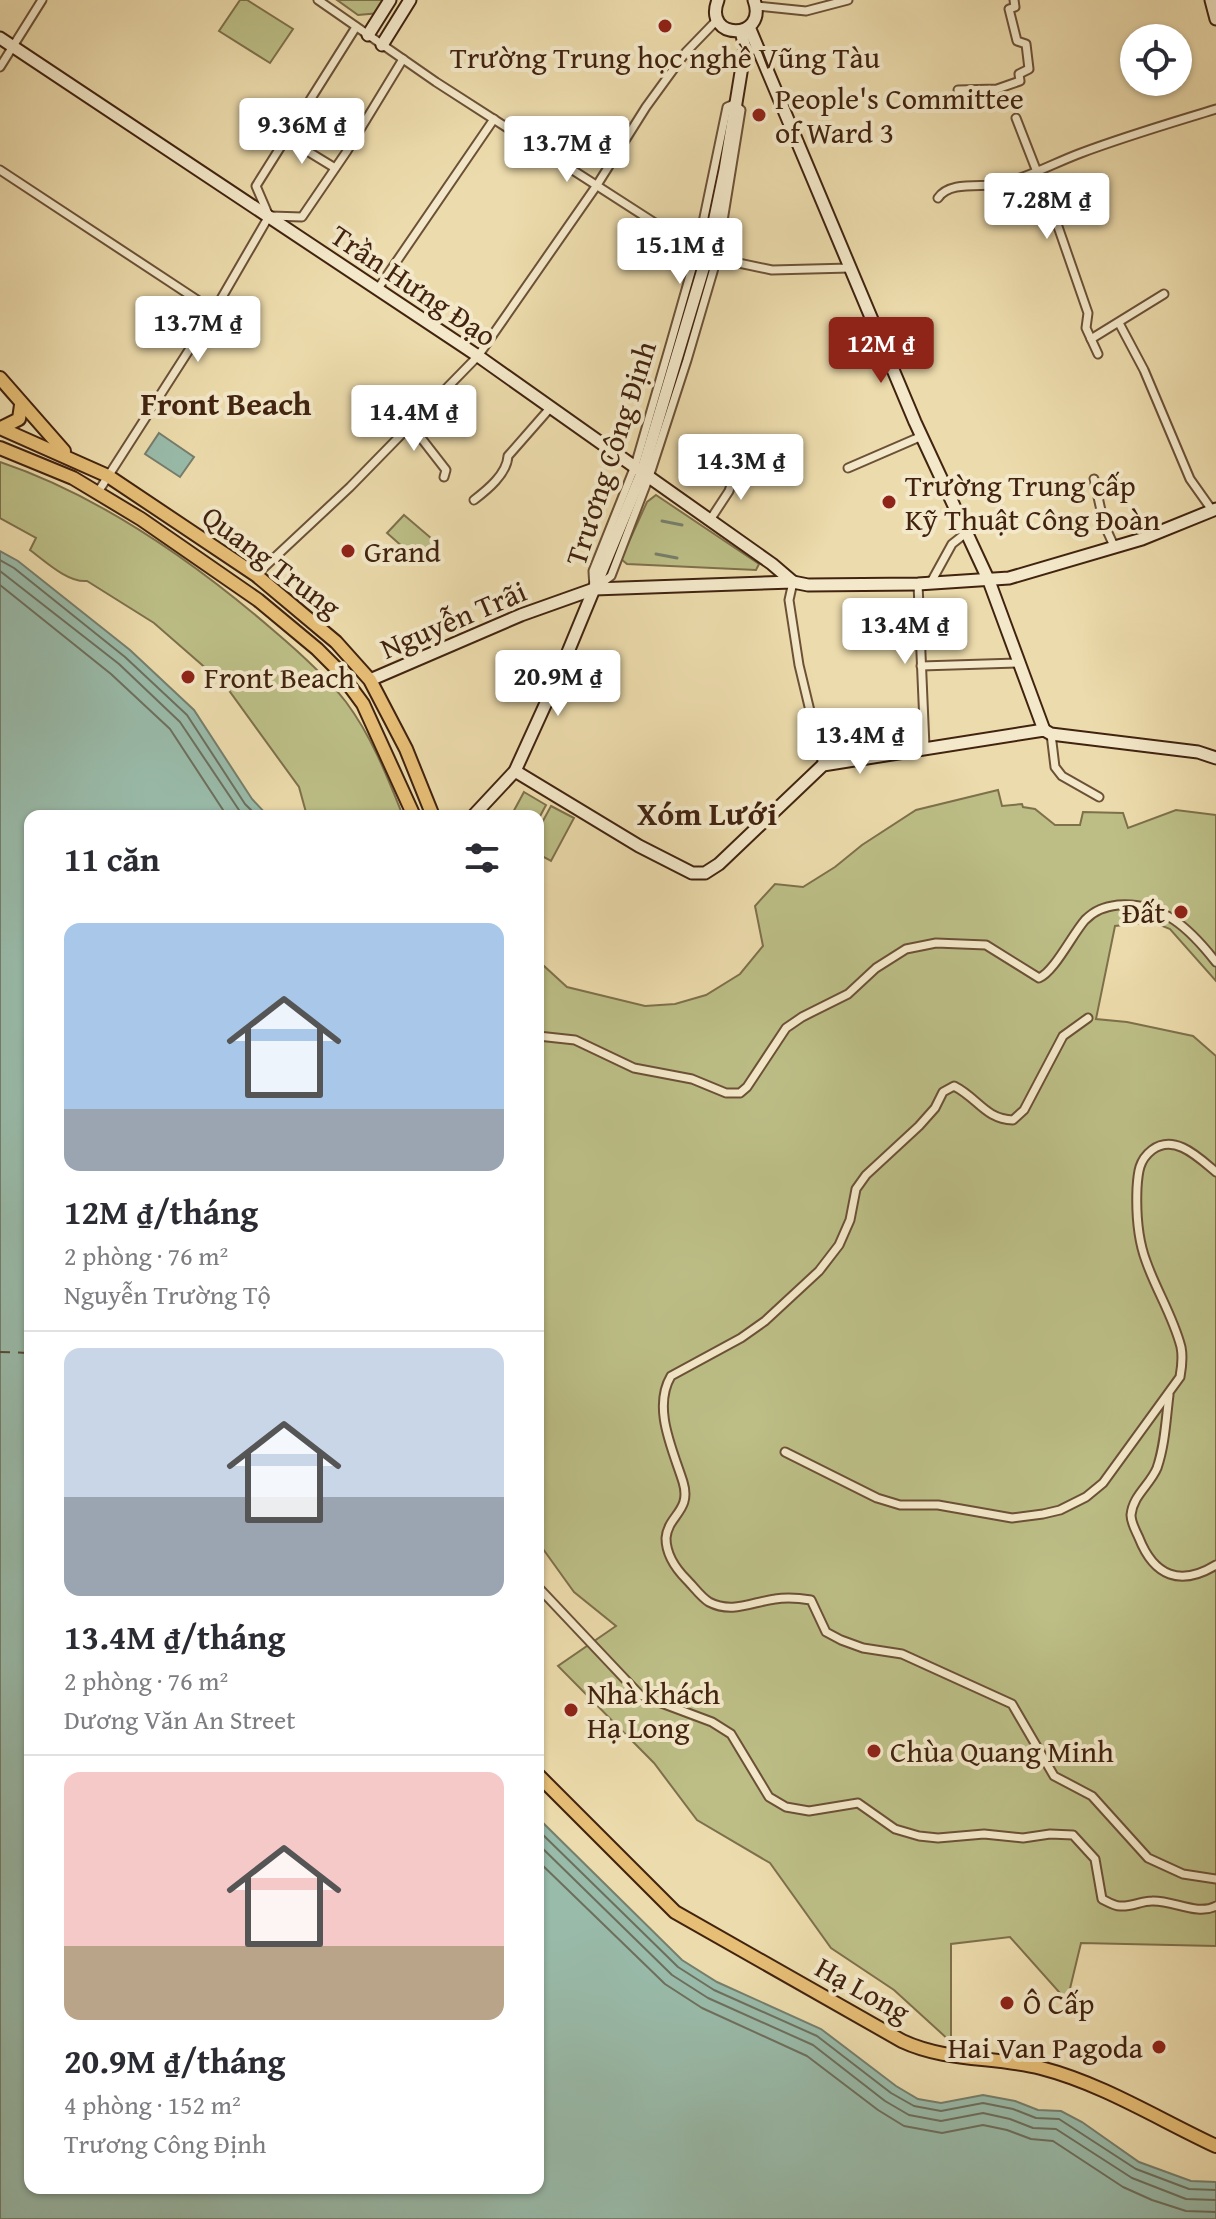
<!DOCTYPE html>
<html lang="vi">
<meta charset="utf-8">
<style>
body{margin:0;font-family:"Gentium Book Plus",serif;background:#f2f2f3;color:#2b2b33;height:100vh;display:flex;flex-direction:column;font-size:30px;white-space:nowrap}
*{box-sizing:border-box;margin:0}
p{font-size:26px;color:#7c7c81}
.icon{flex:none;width:44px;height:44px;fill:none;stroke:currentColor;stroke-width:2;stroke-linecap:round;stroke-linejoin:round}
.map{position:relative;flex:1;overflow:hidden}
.side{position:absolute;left:24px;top:810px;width:520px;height:1384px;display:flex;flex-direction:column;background:#fff;border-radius:16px;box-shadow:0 2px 6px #0004}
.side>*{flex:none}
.controls{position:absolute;left:1120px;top:24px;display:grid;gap:16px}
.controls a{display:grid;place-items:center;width:72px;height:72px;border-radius:50%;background:#fff;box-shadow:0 2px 6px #0004;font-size:40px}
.price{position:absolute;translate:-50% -68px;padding:0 18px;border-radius:8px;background:#fff;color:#222;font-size:26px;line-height:52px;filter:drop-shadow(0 2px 4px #0008)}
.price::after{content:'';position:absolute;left:50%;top:48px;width:24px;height:18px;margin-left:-12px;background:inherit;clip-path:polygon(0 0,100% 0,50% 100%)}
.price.active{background:#8f2418;color:#fff}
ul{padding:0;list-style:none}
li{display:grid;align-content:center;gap:16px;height:424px;padding:0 40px}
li+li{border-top:2px solid #e1e1e2}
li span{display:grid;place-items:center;height:248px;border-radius:16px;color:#555}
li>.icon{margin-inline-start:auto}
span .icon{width:144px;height:144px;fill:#fffc;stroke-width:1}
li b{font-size:34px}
h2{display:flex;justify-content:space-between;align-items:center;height:96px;padding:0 40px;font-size:34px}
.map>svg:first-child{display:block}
.green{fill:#bcbe86;stroke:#7e704b;stroke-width:2}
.water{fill:#9ba;stroke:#767e6c;stroke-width:2}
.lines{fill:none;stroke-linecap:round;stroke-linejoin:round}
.shore{stroke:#6d6f5d;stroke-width:2}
.stream{stroke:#767e6c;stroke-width:3}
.ferry{stroke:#574936;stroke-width:2;stroke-dasharray:10 8;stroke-linecap:butt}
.street-casing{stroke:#6c5137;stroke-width:11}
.secondary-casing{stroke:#412310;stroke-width:15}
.primary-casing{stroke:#412310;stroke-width:16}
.street{stroke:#f3e8c9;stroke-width:7}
.secondary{stroke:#f3e8c9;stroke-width:11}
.primary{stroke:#e6be76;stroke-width:12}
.poi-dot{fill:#8f2418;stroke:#f3e8c9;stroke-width:3}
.labels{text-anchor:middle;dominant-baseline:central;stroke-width:8;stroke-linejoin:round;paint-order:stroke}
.poi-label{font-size:30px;fill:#412310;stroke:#f3e8c9;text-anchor:start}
.street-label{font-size:30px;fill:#412310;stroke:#f3e8c9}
.neighbourhood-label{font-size:32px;font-weight:bold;fill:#412310;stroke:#f3e8c9}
</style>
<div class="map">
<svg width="1216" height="2219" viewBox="0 0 1216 2219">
<rect width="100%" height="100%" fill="#ecdbac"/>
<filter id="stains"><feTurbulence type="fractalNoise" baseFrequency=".0025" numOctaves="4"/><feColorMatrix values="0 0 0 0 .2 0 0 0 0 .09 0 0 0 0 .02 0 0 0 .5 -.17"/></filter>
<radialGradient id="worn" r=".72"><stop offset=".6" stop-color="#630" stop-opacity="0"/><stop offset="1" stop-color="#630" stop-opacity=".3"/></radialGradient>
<g class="green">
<path d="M240,0h7l46,29 -23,34 -51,-32z"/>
<path d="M337,0h51l-8,13 -22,2z"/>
<path d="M0,462c101,34 193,99 273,168 26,22 52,45 73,72 26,35 41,74 57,114h-96l-8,-29 -74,-102 -71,-62 -67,-42c-19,2 -42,-20 -57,-31l6,-12 -36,-20z"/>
<path d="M656,495l103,69 -3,6 -129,-6 -6,-5 26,-57z"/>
<path d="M404,515l34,29 -17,19 -34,-30z"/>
<path d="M998,790l4,16 20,-2 1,3 12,2 20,16h25l3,-13 40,1 5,15 48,-18 40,5v166l-46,-52 -17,-7 -38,4 -19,93 31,3 66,14 23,20v890l-135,-3 -14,58 -57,-64 -59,7v98l-57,-52 -63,-42 -61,-85 -73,-43 -43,-57 -96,-97 58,-40 -42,-34 -36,-50v-577l6,1 23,21 78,19 30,-2 31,-9 34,-21 23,-28 -8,-40 20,-22 28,3 32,-20 27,-22 54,-35z"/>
<path d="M524,792l22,13 -8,15v-4h-27z"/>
<path d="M551,806l23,12 -23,43 -13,-7v-24z"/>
</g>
<g class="water">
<path d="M159,433l35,24 -14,20 -35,-23z"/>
<path d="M0,551l18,10 112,89 64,60 58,89 16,17h-238v1372h508v-370l144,142 35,22 104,47 75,57 22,13 23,4 42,-8 32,6 23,9 23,1 21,11 57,40 52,19 25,1v37h-1216z"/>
</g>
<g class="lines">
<g class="shore">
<path d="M0,560l14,8 111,89 62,58 58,89 12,12"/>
<path d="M0,571l119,93 61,58 63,94"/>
<path d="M0,585l111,89 59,55 57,87"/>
<path d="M538,1830l140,137 36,23 103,46 74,57 23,13 27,5 42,-8 30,6 23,9 23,1 77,50 53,20 27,1"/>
<path d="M538,1844l134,131 36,23 105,47 72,56 24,14 32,6 42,-8 27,6 23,9 23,1 76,49 54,21 30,1"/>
<path d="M538,1861l127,123 37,24 105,48 71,54 26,16 38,7 41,-8 24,5 24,9 22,2 70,46 29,13 34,11 30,1"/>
</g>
<g class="stream">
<path d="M662,521l20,4"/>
<path d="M656,554l21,4"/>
</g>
<path class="ferry" d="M0,1352l30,1"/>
<g class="street-casing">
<g id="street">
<path d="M318,0l118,82 264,170"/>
<path d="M757,6l49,5 42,-11"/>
<path d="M0,67l42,-67"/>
<path d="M958,90l39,-1 23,-8 -1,-7 10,-5 -3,-25 -9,-3 -8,-32 6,-2 -1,-7"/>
<path d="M734,104l7,6 -24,148 -30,102 -38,117 -38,99 -17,13 -1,-18 42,-105 36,-124 26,-91 30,-144z"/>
<path d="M1016,118l39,100 33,95 -2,15 12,26"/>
<path d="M286,138l49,30"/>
<path d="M0,170l214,141"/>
<path d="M938,198c12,-18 45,-10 63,-14 29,-7 53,-21 80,-31 45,-17 90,-30 135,-44"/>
<path d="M268,214l-12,-28 100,-159"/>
<path d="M271,216l31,1 45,-66 56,-92"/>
<path d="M715,258l57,12 78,-2"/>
<path d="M377,290l117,-171"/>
<path d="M1119,323l25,47 46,109 22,31"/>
<path d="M1091,339l73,-45"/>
<path d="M411,425l35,45 -2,7"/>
<path d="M848,468l74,-32"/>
<path d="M1094,479l10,45 10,22"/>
<path d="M98,492l116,-181 55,-95"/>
<path d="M474,500c13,-10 33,-26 34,-44l43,-49"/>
<path d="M710,520l19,-29 8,-24"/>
<path d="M256,575l94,-88 128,-131 119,-171 49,-78 40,-55 31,-32"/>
<path d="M793,582l-4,18 10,65 24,100"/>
<path d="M918,584l7,163"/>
<path d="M930,584l22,-40 14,-11"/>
<path d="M921,666l96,-3"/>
<path d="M1051,734l4,33 7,9 37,21"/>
<path d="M1088,1018l-25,18 -39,74 -11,10c-28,-1 -35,-22 -59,-34l-11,6 -8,16 -16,18 -53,49 -10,14 -6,31 -11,25 -20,26 -54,50 -24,17 -70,38c-19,32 2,74 12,106 9,29 -15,33 -17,56 0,17 9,30 21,42 7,7 14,17 22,22 23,12 43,0 66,-3 12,-2 24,-1 36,1l15,32 15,8 22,8 39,6 110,50 42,72 38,20 56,62 35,16 33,5"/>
<path d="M538,1036l37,4 59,28 58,11 34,14h14l7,-6 39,-59 16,-11 46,-23 28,-26 30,-19 30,-6 50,2 53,33c15,-6 33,-43 46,-58 10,-10 19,-13 33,-15 45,-3 72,24 98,57"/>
<path d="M1169,1395c-3,24 -4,50 -12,73 -7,17 -24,27 -26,47 0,8 5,16 8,23 15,38 41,49 77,27"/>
<path d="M785,1452l92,46 23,7h38l74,13 31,-4 17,-4 26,-13 17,-14 77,-106c2,-11 3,-20 1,-30 -8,-31 -25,-57 -35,-86 -9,-24 -10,-48 -9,-73 1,-16 2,-28 15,-38 23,-17 47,8 64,22"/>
<path d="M538,1587l102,108 72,27 19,12 38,63 17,10 23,4 49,-8 37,26 24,7 19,2 46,-4 39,4 27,-4 23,1 22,24 7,40c6,3 12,7 18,7 11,1 21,-5 32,-5 21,-1 45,15 64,5"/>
</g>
</g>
<g class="secondary-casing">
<g id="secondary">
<path d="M718,0c-16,41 51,41 36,0"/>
<path d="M1211,0l5,19"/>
<path d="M749,27l166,395 74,159 55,149"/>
<path d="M368,35l22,-35"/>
<path d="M0,38l478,318 294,208 21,18"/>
<path d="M382,45l28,-45"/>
<path d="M370,680l151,-65 73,-26 199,-7 15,3 110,-1 91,-6 133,-39 74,-30"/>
<path d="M515,771l124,75 53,27h13l14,-9 104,-99 221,-35 7,4 147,18 18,6"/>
<path d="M473,816l42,-45 41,-90 86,-208 65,-217 18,-86 20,-122 -4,-17"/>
</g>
</g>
<g class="primary-casing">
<g id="primary">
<path d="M0,378l64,73"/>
<path d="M0,428l108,48 148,99 80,67 34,38 36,69 27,67"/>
<path d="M1,428l18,-9 2,-14"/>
<path d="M0,448l73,30 68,41 117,81 59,49 21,21 25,34 51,112"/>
<path d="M538,1775l137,137 227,129c45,21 92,15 139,27 62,16 117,51 175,78"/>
</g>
</g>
<use href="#street" class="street"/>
<use href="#secondary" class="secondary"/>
<use href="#primary" class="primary"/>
</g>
<g class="poi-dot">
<circle cx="665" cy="26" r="8"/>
<circle cx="759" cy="115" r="8"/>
<circle cx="889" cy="502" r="8"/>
<circle cx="348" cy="551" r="8"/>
<circle cx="188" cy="677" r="8"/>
<circle cx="1181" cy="912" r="8"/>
<circle cx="571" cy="1710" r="8"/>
<circle cx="874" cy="1751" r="8"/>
<circle cx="1007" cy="2003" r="8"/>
<circle cx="1159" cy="2047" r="8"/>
</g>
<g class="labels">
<g class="poi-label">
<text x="665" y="57" text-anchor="middle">Trường Trung học nghề Vũng Tàu</text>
<text x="775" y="98">People's Committee<tspan x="775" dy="34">of Ward 3</tspan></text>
<text x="905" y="485">Trường Trung cấp<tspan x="905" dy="34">Kỹ Thuật Công Đoàn</tspan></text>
<text x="364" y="551">Grand</text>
<text x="204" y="677">Front Beach</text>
<text x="1165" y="912" text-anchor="end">Đất</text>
<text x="587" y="1693">Nhà khách<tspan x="587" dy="34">Hạ Long</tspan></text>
<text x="890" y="1751">Chùa Quang Minh</text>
<text x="1023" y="2003">Ô Cấp</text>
<text x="1143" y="2047" text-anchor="end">Hai Van Pagoda</text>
</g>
<g class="street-label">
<text transform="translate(414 285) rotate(34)">Trần Hưng Đạo</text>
<text transform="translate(610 453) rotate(-72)">Trương Công Định</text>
<text transform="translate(272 561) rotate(37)">Quang Trung</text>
<text transform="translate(453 619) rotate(-23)">Nguyễn Trãi</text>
<text transform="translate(863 1989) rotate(29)">Hạ Long</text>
</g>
<g class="neighbourhood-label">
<text x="226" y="403">Front Beach</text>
<text x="707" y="813">Xóm Lưới</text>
</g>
</g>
<rect width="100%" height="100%" filter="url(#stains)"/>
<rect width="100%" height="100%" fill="url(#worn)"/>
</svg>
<div class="controls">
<a><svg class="icon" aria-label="locate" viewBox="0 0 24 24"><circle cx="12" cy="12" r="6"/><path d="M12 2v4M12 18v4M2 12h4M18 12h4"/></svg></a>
</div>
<b class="price" style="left:302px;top:166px">9.36M ₫</b>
<b class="price" style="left:567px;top:184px">13.7M ₫</b>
<b class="price" style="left:1047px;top:241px">7.28M ₫</b>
<b class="price" style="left:680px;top:286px">15.1M ₫</b>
<b class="price" style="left:198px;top:364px">13.7M ₫</b>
<b class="price active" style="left:881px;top:385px">12M ₫</b>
<b class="price" style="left:414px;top:453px">14.4M ₫</b>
<b class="price" style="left:741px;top:502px">14.3M ₫</b>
<b class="price" style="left:905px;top:666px">13.4M ₫</b>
<b class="price" style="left:558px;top:718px">20.9M ₫</b>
<b class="price" style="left:860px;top:776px">13.4M ₫</b>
<section class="side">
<h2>11 căn<svg class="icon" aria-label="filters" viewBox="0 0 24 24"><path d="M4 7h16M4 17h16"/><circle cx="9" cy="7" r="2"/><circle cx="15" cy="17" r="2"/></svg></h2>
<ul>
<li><span style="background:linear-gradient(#a9c7e8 75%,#9aa5b1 0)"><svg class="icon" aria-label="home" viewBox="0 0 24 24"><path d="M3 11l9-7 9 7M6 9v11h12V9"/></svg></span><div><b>12M ₫/tháng</b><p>2 phòng · 76 m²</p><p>Nguyễn Trường Tộ</p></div></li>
<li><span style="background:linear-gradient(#c9d6e8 60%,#9aa5b1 0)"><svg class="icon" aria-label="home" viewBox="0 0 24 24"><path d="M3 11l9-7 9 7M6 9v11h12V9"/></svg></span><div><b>13.4M ₫/tháng</b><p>2 phòng · 76 m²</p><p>Dương Văn An Street</p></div></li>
<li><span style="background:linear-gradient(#f6c9c9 70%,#b9a48a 0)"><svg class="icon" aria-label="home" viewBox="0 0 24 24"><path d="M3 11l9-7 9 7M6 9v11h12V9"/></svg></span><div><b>20.9M ₫/tháng</b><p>4 phòng · 152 m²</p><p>Trương Công Định</p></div></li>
</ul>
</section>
</div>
